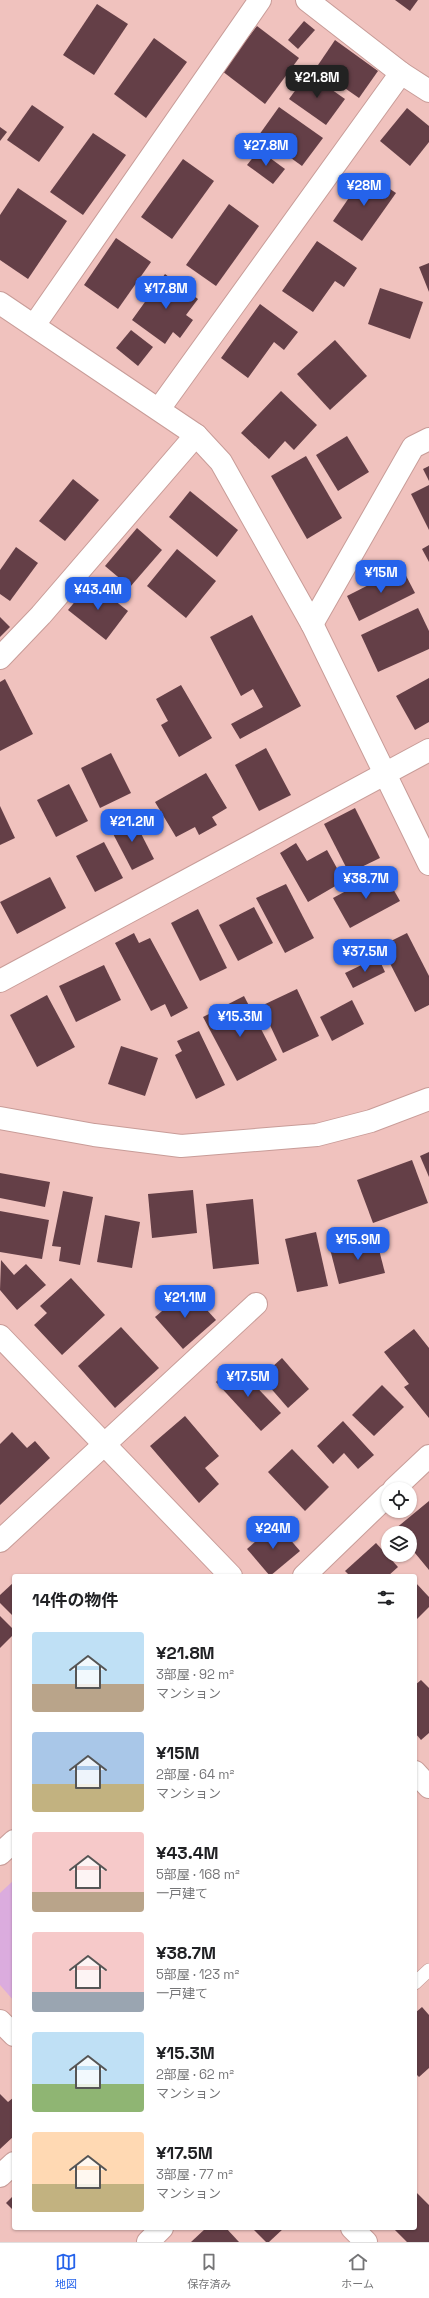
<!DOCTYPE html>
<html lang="ja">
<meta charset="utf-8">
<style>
body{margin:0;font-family:"Space Grotesk","Noto Sans JP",sans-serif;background:#f2f2f2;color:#202124;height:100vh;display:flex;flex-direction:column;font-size:15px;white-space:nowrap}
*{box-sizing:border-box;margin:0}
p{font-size:13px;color:#757577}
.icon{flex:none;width:22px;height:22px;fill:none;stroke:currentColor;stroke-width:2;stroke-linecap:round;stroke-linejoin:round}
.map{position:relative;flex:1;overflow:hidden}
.sheet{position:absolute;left:12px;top:1574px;width:405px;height:656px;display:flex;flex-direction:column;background:#fff;border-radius:4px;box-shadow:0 1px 3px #0004}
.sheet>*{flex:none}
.controls{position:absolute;left:381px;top:1482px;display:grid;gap:8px}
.controls a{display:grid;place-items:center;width:36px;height:36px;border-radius:50%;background:#fff;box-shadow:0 1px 3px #0004;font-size:20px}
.price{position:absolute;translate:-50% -34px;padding:0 9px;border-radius:8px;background:#2563eb;color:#fff;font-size:13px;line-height:26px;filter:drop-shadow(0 1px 2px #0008)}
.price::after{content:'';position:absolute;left:50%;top:24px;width:12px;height:9px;margin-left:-6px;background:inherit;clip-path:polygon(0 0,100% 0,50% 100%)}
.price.on{background:#222;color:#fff}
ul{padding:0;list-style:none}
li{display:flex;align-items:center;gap:12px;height:100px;padding:0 20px}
li span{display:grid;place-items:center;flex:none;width:112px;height:80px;border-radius:4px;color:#555}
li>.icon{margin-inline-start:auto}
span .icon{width:48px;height:48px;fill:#fffc;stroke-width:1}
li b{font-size:17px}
h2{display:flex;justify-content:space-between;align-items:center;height:48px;padding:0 20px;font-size:17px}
.dock{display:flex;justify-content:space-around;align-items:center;height:56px;border-top:1px solid #e0e0e0;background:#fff;font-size:11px;color:#757577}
.dock a{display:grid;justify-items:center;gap:2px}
.dock .on{color:#2563eb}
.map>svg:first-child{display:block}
.green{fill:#dbacde}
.building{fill:#643f47}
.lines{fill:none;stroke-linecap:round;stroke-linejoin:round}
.lane-casing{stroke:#c89c98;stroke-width:14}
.street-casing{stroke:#c89c98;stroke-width:24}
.secondary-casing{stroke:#c89c98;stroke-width:24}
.lane{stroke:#fff;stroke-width:13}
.street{stroke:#fff;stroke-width:22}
.secondary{stroke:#fff;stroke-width:22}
</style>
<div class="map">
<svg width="429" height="2242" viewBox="0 0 429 2242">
<rect width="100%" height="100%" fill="#f0c2be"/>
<path class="green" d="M14,1880v121l-14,-16v-92z"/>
<g class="building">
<path d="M395,0h23l-8,11z"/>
<path d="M97,4l31,20 -34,51 -31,-20z"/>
<path d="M304,21l11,9 -17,19 -10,-9z"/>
<path d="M257,26l42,32 -34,46 -43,-33z"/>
<path d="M154,38l33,24 -41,56 -32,-24z"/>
<path d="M335,40l43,31 -19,27 -43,-30z"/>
<path d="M308,73l37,26 -19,26 -37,-26z"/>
<path d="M32,105l32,22 -25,35 -32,-22z"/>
<path d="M279,107l44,31 -21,28 -43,-31z"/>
<path d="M407,108l22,18v16l-19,24 -30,-25z"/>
<path d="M0,127l7,5 -7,9z"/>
<path d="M93,133l33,22 -43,60 -33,-23z"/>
<path d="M259,150l26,19 -12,15 -26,-19z"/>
<path d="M183,159l31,22 -42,58 -31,-22z"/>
<path d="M366,173l30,20 -34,48 -29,-20z"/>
<path d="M18,188l49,33 -39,58 -28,-19v-45z"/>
<path d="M229,204l30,22 -43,60 -30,-21z"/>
<path d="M116,238l35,24 -33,47 -34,-24z"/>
<path d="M317,241l40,27 -13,19 -9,-6 -22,31 -31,-21z"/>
<path d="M429,263v29l-10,-25z"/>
<path d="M165,274l33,25 -12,16 7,5 -13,18 -7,-6 -8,12 -33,-24z"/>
<path d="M380,288l43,14 -13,37 -42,-15z"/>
<path d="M260,304l38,28 -14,18 -10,-8 -26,36 -27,-20z"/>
<path d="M131,330l22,17 -15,19 -22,-18z"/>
<path d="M335,340l32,36 -37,34 -33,-36z"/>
<path d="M281,391l36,34 -23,25 -9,-9 -16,18 -28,-26z"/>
<path d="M347,436l22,36 -31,19 -22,-36z"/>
<path d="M306,456l36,62 -35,21 -36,-63z"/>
<path d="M429,466v15l-6,-12z"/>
<path d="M73,479l26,21 -34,41 -26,-20z"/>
<path d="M429,485v45l-18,-36z"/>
<path d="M190,491l48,39 -21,27 -48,-40z"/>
<path d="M137,528l25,22 -32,37 -25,-21z"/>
<path d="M429,545v17l-7,-13z"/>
<path d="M16,547l22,16 -28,38 -10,-7v-24z"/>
<path d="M177,549l39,32 -30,37 -39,-32z"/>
<path d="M402,568l13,25 -56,28 -12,-25z"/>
<path d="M91,582l37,29 -22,29 -38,-30z"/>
<path d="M418,608l11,23v18l-51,23 -17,-37z"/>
<path d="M252,615l49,91 -61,33 -9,-15 32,-17 -10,-18 -12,7 -31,-59z"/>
<path d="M0,617l10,10 -10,10z"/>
<path d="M429,678v44l-14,8 -19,-34z"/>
<path d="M5,679l28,55 -33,17v-69z"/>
<path d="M181,685l31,53 -33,19 -18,-32 7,-4 -12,-22z"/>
<path d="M266,748l25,47 -32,16 -24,-46z"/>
<path d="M111,753l20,40 -31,15 -19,-40z"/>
<path d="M206,773l21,35 -15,9 5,8 -18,10 -4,-8 -19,10 -21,-35z"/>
<path d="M69,784l19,37 -32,16 -19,-37z"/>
<path d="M0,806l15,32 -15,7z"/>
<path d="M355,808l25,50 -31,15 -25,-49z"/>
<path d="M132,816l22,43 -22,11 -22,-42z"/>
<path d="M104,842l19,36 -28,14 -19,-36z"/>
<path d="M296,843l11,18 20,-11 17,31 -36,21 -28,-49z"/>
<path d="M383,871l17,30 -50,27 -17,-30z"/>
<path d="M50,877l16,31 -49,26 -17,-32z"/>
<path d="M286,884l28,54 -29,15 -29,-55z"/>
<path d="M254,907l19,36 -35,18 -19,-36z"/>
<path d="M198,909l29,59 -27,13 -29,-58z"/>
<path d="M134,933l5,10 11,-5 38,70 -17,9 -6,-13 -14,7 -36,-68z"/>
<path d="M407,933l22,43v29l-14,7 -34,-66z"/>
<path d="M378,957l7,15 -32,16 -8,-15z"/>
<path d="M104,965l17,35 -45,22 -17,-36z"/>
<path d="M297,989l22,47 -36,17 -22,-47z"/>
<path d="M47,995l28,52 -38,20 -27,-52z"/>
<path d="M244,996l33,64 -40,21 -34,-64z"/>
<path d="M352,1000l12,24 -32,17 -12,-24z"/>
<path d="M199,1031l26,54 -29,14 -21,-44 7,-4 -5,-10z"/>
<path d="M121,1046l37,12 -13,38 -37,-12z"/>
<path d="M429,1152v25l-9,-21z"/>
<path d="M412,1160l16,43 -55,20 -16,-43z"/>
<path d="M0,1173l50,9 -5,25 -45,-9z"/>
<path d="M193,1190l4,43 -45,5 -4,-44z"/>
<path d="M63,1191l30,6 -13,68 -21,-4 2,-14 -9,-1z"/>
<path d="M253,1199l6,65 -46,5 -7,-65z"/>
<path d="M0,1211l49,9 -7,39 -42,-7z"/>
<path d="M105,1215l35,7 -8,46 -35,-6z"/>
<path d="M316,1232l12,54 -31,6 -12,-53z"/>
<path d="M376,1238l9,35 -46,11 -9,-35z"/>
<path d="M1,1260l13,15 12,-11 20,21 -29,25 -17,-20z"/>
<path d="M71,1278l34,37 -43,40 -28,-30 13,-12 -7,-7z"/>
<path d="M188,1289l28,31 -33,29 -28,-32z"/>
<path d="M121,1327l38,41 -44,40 -37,-42z"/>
<path d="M414,1329l15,19v70l-25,-31 5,-3 -25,-32z"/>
<path d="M282,1358l27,31 -21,19 -27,-31z"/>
<path d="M235,1364l46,49 -20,18 -45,-49z"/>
<path d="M382,1385l22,22 -30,29 -22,-21z"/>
<path d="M185,1416l34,40 -14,12 14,16 -20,19 -49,-57z"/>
<path d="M343,1421l31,34 -16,14 -14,-16 -11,11 -16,-18z"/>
<path d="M12,1432l15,16 8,-7 15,17 -50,47v-61z"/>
<path d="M292,1449l37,38 -24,24 -37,-39z"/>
<path d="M429,1501v69l-19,-23v-14h-12l-3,-4z"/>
<path d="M276,1523l24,28 -30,25 -23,-27z"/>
<path d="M376,1543l22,24 -10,9h-38l-5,-5z"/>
<path d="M14,1582v35l-14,-14v-8z"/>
<path d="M415,1582l14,15v10l-14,14z"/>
<path d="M0,1616l14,14v4l-14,14z"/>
<path d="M421,1680l8,8v45l-8,7 -6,-7v-48z"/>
<path d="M422,2007l7,8v53l-10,9 -4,-4v-60z"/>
<path d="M0,2094l8,8 6,-5v39l-14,13z"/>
<path d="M415,2191l14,14v37h-22l-14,-14h22z"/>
<path d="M14,2195v16l-8,-8z"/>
<path d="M206,2228h20l13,14h-48z"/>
<path d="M252,2228h32l-15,14h-3z"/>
</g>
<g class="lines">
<g class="lane-casing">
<path id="lane" d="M415,1983l14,-13"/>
</g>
<g class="street-casing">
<g id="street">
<path d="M307,0l94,73 28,18"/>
<path d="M0,303l196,132 25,27 91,162 117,240"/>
<path d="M35,324l225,-324"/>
<path d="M159,409l242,-336"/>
<path d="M312,624l101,-177 16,-8"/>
<path d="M0,658l41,-43 155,-180"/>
<path d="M0,981l429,-231"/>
<path d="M0,1336l231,240"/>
<path d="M394,1489l35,-33"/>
<path d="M0,1541l256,-237"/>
<path d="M304,1576l84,-81"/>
<path d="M415,1772l14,15"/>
<path d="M0,1854l14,-13"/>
<path d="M0,2021l14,14"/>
<path d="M0,2176l14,-13"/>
<path d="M352,2228l14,14"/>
<path d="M148,2242l14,-14"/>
</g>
</g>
<g class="secondary-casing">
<path id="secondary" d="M0,1118l94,17 87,11 136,-11 54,-14 58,-22"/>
</g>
<use href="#lane" class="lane"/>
<use href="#street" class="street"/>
<use href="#secondary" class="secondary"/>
</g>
</svg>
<div class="controls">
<a><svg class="icon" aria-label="locate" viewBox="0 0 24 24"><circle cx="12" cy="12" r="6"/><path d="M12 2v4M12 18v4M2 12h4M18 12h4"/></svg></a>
<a><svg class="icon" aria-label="layers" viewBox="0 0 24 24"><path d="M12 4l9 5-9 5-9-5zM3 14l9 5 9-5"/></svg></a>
</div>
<b class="price on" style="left:317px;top:99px">¥21.8M</b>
<b class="price" style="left:266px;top:167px">¥27.8M</b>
<b class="price" style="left:364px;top:207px">¥28M</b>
<b class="price" style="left:166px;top:310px">¥17.8M</b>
<b class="price" style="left:381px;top:594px">¥15M</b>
<b class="price" style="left:98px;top:611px">¥43.4M</b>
<b class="price" style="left:132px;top:843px">¥21.2M</b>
<b class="price" style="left:366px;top:900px">¥38.7M</b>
<b class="price" style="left:365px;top:973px">¥37.5M</b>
<b class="price" style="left:240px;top:1038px">¥15.3M</b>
<b class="price" style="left:358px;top:1261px">¥15.9M</b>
<b class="price" style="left:185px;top:1319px">¥21.1M</b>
<b class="price" style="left:248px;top:1398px">¥17.5M</b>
<b class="price" style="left:273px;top:1550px">¥24M</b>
<section class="sheet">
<h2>14件の物件<svg class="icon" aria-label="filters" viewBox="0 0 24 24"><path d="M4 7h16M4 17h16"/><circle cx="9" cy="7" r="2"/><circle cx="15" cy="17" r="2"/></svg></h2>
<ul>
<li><span style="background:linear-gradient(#bfe0f5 65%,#b9a48a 0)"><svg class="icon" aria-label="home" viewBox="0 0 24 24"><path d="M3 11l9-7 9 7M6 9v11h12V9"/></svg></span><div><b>¥21.8M</b><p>3部屋 · 92 m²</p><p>マンション</p></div></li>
<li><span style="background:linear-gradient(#a9c7e8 65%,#c2b280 0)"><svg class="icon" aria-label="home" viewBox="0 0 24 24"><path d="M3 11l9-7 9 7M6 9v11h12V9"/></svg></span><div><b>¥15M</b><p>2部屋 · 64 m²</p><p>マンション</p></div></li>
<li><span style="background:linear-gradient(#f6c9c9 75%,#b9a48a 0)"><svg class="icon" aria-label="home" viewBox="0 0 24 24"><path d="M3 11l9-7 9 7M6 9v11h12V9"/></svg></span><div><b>¥43.4M</b><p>5部屋 · 168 m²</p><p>一戸建て</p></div></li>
<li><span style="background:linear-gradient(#f6c9c9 75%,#9aa5b1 0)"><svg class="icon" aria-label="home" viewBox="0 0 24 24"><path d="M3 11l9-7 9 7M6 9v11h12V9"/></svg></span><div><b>¥38.7M</b><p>5部屋 · 123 m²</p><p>一戸建て</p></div></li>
<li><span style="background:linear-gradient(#bfe0f5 65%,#8fb573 0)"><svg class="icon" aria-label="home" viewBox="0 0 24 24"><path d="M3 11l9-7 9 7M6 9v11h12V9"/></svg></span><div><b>¥15.3M</b><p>2部屋 · 62 m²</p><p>マンション</p></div></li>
<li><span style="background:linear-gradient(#ffd9b3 65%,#c2b280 0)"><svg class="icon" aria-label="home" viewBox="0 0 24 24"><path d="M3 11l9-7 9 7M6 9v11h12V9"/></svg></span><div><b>¥17.5M</b><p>3部屋 · 77 m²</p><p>マンション</p></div></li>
</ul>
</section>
</div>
<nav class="dock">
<a class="on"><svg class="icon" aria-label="map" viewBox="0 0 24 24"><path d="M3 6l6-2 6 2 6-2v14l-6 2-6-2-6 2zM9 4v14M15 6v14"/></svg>地図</a>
<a><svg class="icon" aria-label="saved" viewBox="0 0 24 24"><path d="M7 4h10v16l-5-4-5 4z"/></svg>保存済み</a>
<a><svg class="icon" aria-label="home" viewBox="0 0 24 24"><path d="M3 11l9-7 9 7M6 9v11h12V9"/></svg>ホーム</a>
</nav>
